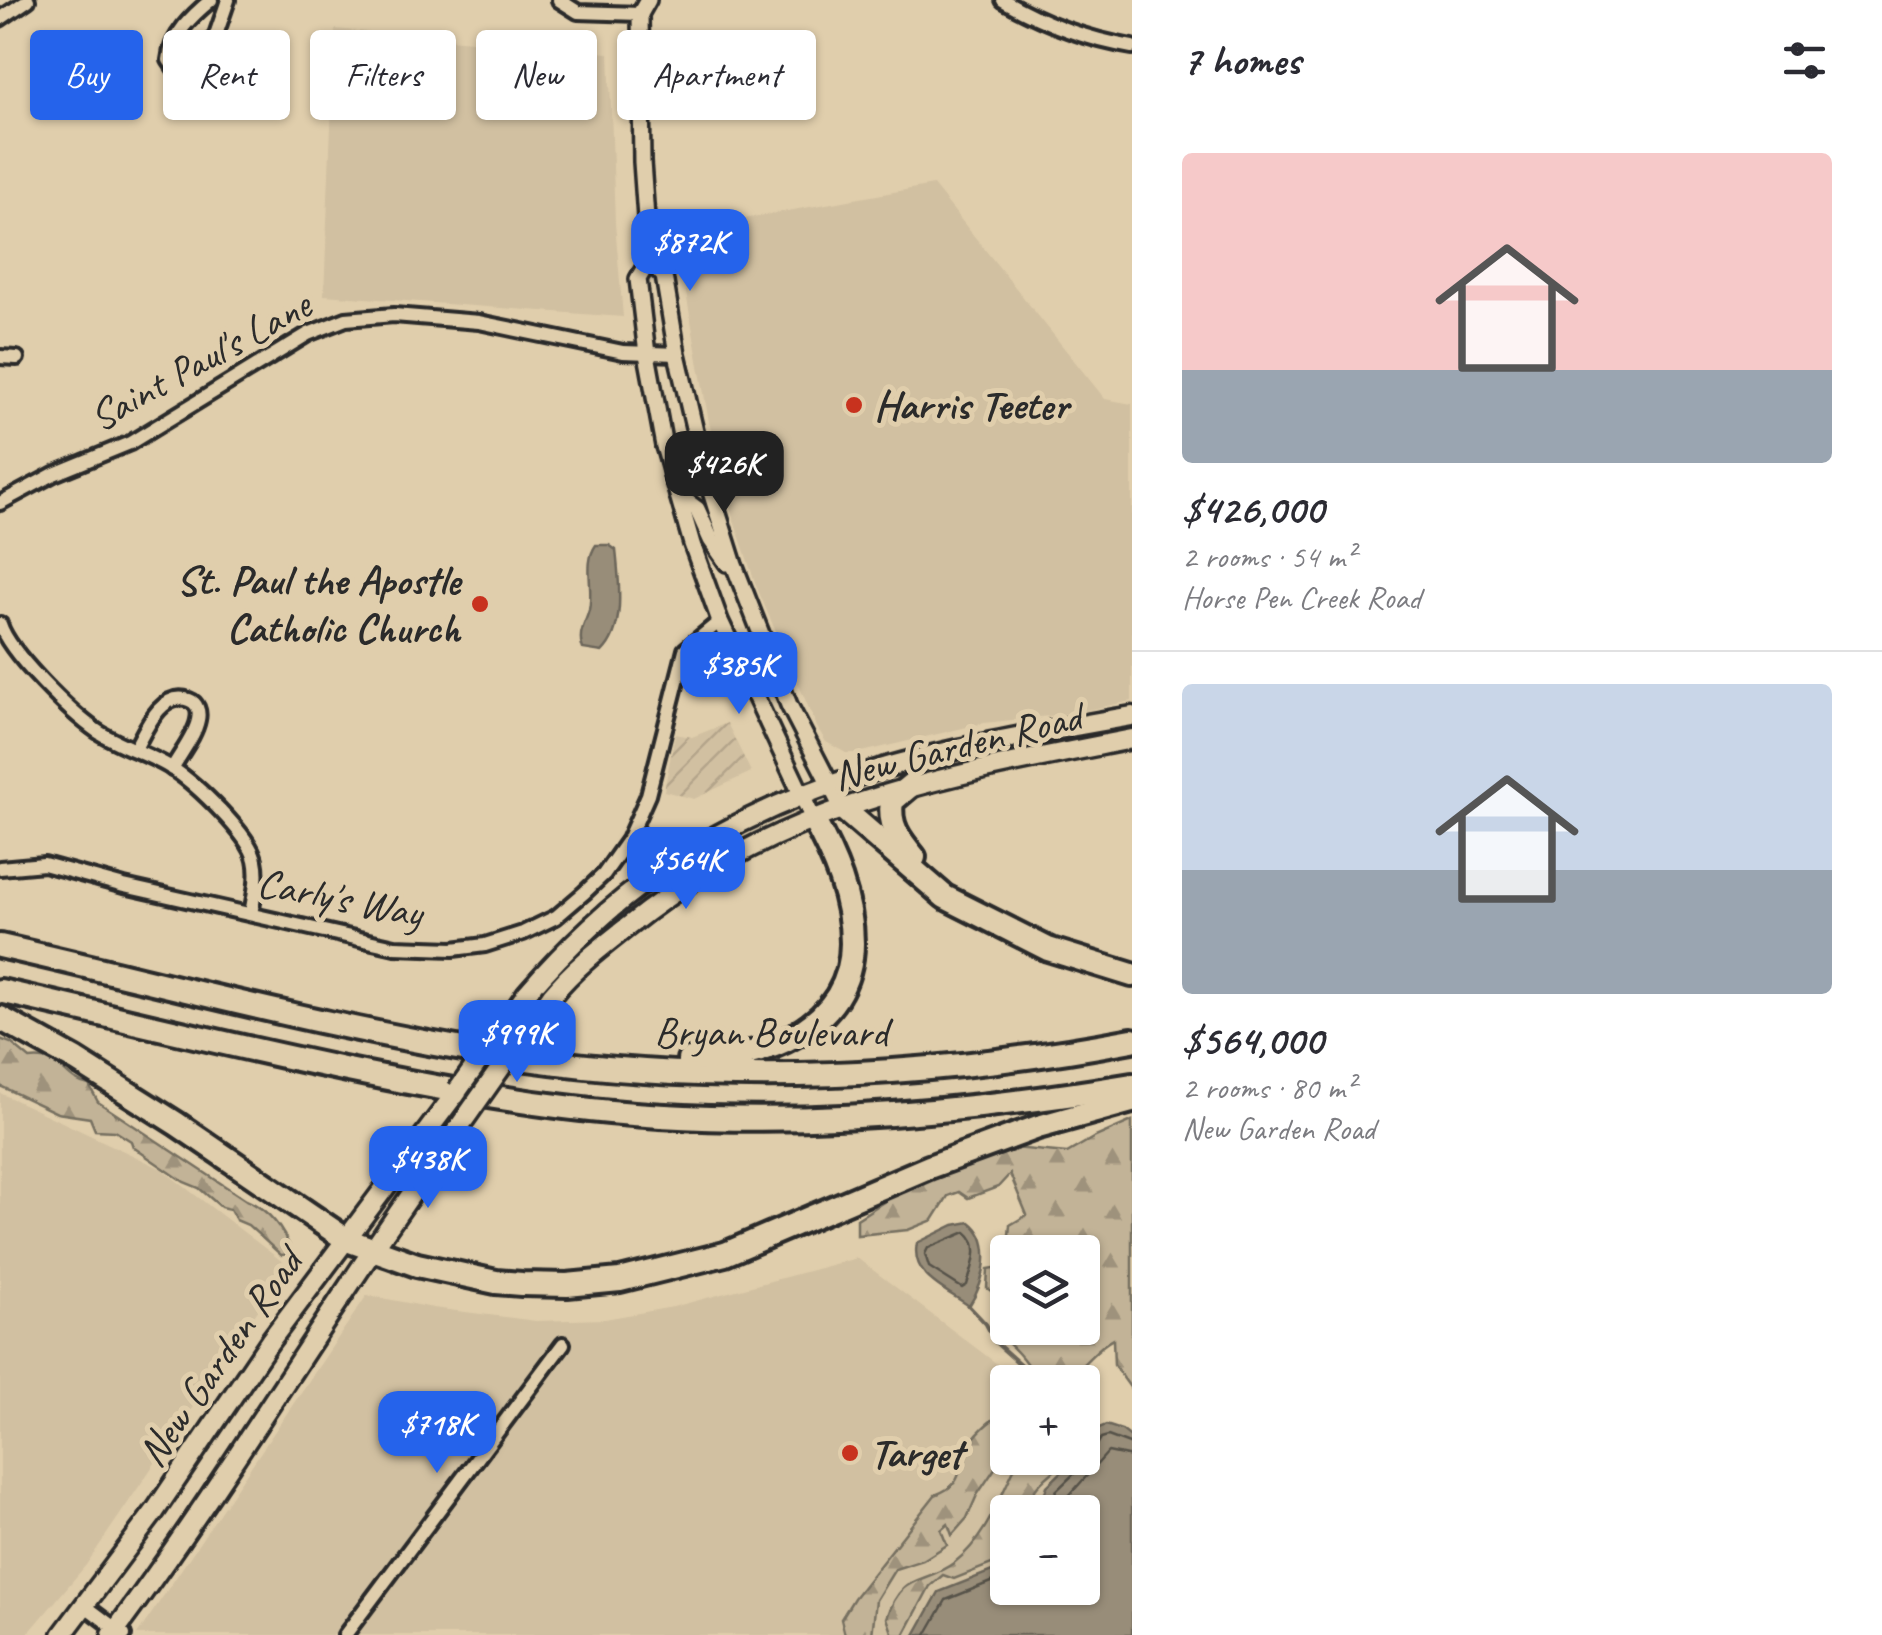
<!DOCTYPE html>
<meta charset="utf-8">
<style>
body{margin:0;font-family:Caveat,sans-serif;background:#f2f2f3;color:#2b2b33;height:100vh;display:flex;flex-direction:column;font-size:38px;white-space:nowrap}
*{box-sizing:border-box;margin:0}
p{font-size:32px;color:#7c7c81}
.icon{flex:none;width:55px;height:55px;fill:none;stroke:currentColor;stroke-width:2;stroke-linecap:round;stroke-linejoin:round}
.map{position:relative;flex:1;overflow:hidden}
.sheet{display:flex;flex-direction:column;background:#fff;width:750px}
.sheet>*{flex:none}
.guide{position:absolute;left:30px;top:30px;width:950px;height:90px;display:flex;gap:20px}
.buttons{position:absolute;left:990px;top:1235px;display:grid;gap:20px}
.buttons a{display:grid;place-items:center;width:110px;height:110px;border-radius:10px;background:#fff;box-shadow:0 2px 8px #0004;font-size:50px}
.price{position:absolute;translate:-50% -85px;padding:0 22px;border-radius:20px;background:#2563eb;color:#fff;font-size:32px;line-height:65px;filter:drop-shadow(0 2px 5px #0008)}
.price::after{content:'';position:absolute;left:50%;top:60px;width:30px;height:22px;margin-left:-15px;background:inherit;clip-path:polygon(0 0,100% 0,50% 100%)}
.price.current{background:#222;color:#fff}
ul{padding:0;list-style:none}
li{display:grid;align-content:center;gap:20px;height:530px;padding:0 50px}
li+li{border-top:2px solid #e1e1e2}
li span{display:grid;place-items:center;height:310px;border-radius:10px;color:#555}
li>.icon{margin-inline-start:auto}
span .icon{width:180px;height:180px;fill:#fffc;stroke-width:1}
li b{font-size:42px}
h2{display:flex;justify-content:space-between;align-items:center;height:120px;padding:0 50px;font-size:42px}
.tag{padding:0 35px;border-radius:10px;background:#fff;box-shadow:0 2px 8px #0004;font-size:35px;line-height:90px}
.tag.current{background:#2563eb;color:#fff}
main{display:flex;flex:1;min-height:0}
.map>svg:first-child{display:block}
.built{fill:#d1c0a1}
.industrial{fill:url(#industrial-furrows)}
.forest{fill:url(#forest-firs);stroke:#766f61;stroke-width:2.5}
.water{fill:#988d79;stroke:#6c665a;stroke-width:2.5}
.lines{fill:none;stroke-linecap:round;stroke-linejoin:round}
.shore{stroke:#57524a;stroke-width:2.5}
.stream{stroke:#6c665a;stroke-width:4}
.minor-casing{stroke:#2b2b2b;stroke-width:20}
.tertiary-casing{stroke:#2b2b2b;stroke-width:22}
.secondary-casing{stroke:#2b2b2b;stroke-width:25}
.motorway-casing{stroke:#2b2b2b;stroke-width:30}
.minor{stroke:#e0ceac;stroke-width:12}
.tertiary{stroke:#e0ceac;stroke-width:15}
.secondary{stroke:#e0ceac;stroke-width:18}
.motorway{stroke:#e0ceac;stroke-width:22}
.secondary-bridge-casing{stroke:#2b2b2b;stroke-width:25;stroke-linecap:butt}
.secondary-bridge{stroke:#e0ceac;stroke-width:18}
.poi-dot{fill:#c8321e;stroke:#e0ceac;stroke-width:4}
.labels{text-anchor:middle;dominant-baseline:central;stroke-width:10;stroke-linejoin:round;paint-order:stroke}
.street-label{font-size:42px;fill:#2b2b2b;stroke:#e0ceac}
.poi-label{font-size:42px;font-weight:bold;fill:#2b2b2b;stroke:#e0ceac;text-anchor:start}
</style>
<main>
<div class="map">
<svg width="1132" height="1635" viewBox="0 0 1132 1635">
<defs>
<pattern id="industrial-furrows" width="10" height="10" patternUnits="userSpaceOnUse" patternTransform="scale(2.5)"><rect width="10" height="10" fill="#d1c0a1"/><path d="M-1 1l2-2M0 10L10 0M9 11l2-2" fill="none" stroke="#b4a58b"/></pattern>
<pattern id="forest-firs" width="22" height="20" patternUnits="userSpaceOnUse" patternTransform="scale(2.5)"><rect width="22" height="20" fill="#c2b397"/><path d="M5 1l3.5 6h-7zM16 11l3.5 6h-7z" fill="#9e927b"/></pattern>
</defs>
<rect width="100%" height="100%" fill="#e0ceac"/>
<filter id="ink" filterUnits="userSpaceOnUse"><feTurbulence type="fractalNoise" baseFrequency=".01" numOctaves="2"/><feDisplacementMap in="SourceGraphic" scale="20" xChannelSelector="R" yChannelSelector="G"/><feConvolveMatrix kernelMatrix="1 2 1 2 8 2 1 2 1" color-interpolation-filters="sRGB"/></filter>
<g filter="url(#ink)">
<g class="built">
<path d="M335,29l274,24 6,170 8,94 -299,-22z"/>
<path d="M933,185l172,214 27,5v297l-64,13 -84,9 -126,30h-12l-20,-11 -9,-15 -60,-139 -26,-77 -22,-89 -34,-191z"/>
<path d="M0,1093l160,75 128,98 -202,299 -59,70h-27z"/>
<path d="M857,1258l164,124h-13v76h68l-29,28 -8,26h-31l-1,53 -68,27 -24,43h-778l230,-340 66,13 103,13 69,-2 68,-12z"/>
</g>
<path class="industrial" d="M727,723l24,49 -57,27 -30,-8 11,-57 17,3z"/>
<g class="forest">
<path d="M0,1039l11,4 19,16c34,-4 32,21 59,26l9,17 148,98c24,10 37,29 47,54l-12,1 -33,-30 -12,-5 -6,-11 -9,-2 -22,-19 -15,-6 -51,-35 -2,-6 -16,-10 -20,-1 -5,-12 -33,-5 -57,-27z"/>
<path d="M1132,1121v269l-18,-25 -1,-26c-19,9 -29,30 -44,34 -7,2 -18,1 -25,1l-9,8h-12l7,-13c-21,-34 -35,-20 -23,-67l-20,-14 1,-19 19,-3 1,62h74v-76l-75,2 3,-29 17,-10 -17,-41 -12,13 -30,11 -9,-6 -11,4 -15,24 -25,10 -51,5v-16l39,-25 73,-31 45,-15 53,5 26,-15z"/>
<path d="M1007,1404l-1,48 -29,43 -10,23 -15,17 -4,-11 -7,6 6,15 -24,15 -28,9 -19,31 -4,35h-27l-4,-16 13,-21 81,-103c30,-12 21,-22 32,-46 7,-14 22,-29 36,-35z"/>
<path d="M1043,1458h27c-16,14 -44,31 -43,54h-19l-1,46 -53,21 -11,-4 -13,11 -26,49h-11l-6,-17c15,-47 36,-32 68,-56 31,-24 44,-63 61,-97z"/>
</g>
<g class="water">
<path d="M596,545h13l7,5c3,31 10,79 -14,102l-19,-3c-6,-16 2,-24 6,-39 5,-22 -6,-47 7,-65z"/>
<path d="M970,1222c25,19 15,60 -1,84 -24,-17 -59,-30 -52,-63l37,-18z"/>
<path d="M1106,1425l16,5 10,8v197h-217l24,-43 68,-27 1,23h74v-76h-43l8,-26 29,-28h6l12,-28z"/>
</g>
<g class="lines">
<g class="shore">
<path d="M966,1232c17,13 6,35 1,53l-5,3 -33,-21 -4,-13 3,-6z"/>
<path d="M1049,1512l7,-21 24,-23 4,-12 10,-6 7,-12 7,-2 24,9"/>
<path d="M1062,1512l5,-14 41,-46 24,5"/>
<path d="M926,1635l20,-35 62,-25"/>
</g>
<g class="stream">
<path d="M969,1306l17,18 10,19 44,39"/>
<path d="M1082,1422l12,8"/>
</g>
<g class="minor-casing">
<g id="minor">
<path d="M211,0c-18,15 -40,35 -42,60l8,12 15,2 15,-13 21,-61"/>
<path d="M559,0l19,12 62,2"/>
<path d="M1003,0c41,24 83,39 129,47"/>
<path d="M0,19l28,-19"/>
<path d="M0,357l17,1"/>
<path d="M0,503l54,-29 76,-31 178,-109 38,-15 48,-4 85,7 144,30 54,2"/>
<path d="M0,624c9,29 71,89 97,107 24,16 53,23 76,38 23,15 77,66 82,91 4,17 -1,36 -4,54"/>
<path d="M135,749c10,-18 26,-59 54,-49 8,3 11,11 9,20 -3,16 -18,34 -26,49"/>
<path d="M0,868l44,-4 80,22 271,61 58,2 32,-4 38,-12 33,-16 28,-24 20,-19 24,-34 20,-45 37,-145 35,-29"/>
<path d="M84,1605l40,30"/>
<path d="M345,1635l218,-291"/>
</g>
</g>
<g class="tertiary-casing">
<g id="tertiary">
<path d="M648,0l-8,14 2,148 7,98 -11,19 9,75 17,92 28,98 28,77 93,198"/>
<path d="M649,260l15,16 13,78 26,112 31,99 55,140 53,103"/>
<path d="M664,446l18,15 21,5"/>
<path d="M678,495l19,14 14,31 16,23"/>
</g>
</g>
<g class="secondary-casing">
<g id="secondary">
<path d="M527,993c172,-200 358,-234 605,-277"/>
<path d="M552,995c23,-28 51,-49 79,-71 153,-122 315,-148 501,-185"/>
<path d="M62,1635l93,-124 115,-170 188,-251"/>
<path d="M112,1635c118,-158 217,-329 333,-488"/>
</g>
</g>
<g class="motorway-casing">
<g id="motorway">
<path d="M911,785l-19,16c-4,24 7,38 22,56"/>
<path d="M842,808l103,89 103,52 84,26"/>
<path d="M0,946c172,39 345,87 520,112 204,29 410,20 612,-18"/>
<path d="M0,991c187,42 375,92 565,116 189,24 380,9 567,-22"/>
<path d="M0,1018l76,42 101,64 170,116 70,25 79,17 26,2 45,1 53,-5 105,-26 204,-87 109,-40 94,-26"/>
<path d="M689,1060c71,2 163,-32 163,-117 0,-45 -18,-86 -39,-124"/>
</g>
</g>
<use href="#minor" class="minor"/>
<use href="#tertiary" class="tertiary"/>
<use href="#secondary" class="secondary"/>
<use href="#motorway" class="motorway"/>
<g class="secondary-bridge-casing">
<g id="secondary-bridge">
<path d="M458,1090l69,-97"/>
<path d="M445,1147l107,-152"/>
</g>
</g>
<use href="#secondary-bridge" class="secondary-bridge"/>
</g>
</g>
<g class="poi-dot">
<circle cx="854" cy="405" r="10"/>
<circle cx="480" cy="604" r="10"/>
<circle cx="850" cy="1453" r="10"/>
</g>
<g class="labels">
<g class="street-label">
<text transform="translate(200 361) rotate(-29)">Saint Paul's Lane</text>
<text transform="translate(957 746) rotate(-14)">New Garden Road</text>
<text transform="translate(340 898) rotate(11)">Carly's Way</text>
<text x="771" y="1032">Bryan Boulevard</text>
<text transform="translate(220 1358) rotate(-55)">New Garden Road</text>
</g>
<g class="poi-label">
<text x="874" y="405">Harris Teeter</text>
<text x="460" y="580" text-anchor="end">St. Paul the Apostle<tspan x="460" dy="48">Catholic Church</tspan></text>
<text x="870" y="1453">Target</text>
</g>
</g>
</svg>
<div class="buttons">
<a><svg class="icon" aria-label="layers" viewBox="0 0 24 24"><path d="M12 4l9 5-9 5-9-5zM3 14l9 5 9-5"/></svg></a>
<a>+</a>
<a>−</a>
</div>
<b class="price" style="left:690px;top:294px">$872K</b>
<b class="price current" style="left:724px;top:516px">$426K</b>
<b class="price" style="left:739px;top:717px">$385K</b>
<b class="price" style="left:686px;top:912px">$564K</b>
<b class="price" style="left:517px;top:1085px">$999K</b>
<b class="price" style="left:428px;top:1211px">$438K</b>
<b class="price" style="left:437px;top:1476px">$718K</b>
<div class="guide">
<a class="tag current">Buy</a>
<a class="tag">Rent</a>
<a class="tag">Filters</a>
<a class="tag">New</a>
<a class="tag">Apartment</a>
</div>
</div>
<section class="sheet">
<h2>7 homes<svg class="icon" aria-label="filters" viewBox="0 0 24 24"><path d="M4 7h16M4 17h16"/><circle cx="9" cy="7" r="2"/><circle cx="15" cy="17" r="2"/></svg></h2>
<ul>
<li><span style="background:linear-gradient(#f6c9c9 70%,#9aa5b1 0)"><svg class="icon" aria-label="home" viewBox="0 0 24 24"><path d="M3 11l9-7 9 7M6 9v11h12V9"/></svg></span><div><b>$426,000</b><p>2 rooms · 54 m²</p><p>Horse Pen Creek Road</p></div></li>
<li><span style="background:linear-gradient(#c9d6e8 60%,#9aa5b1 0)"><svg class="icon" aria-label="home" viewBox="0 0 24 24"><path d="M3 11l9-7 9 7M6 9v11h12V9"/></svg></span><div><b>$564,000</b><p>2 rooms · 80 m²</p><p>New Garden Road</p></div></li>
</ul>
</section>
</main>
